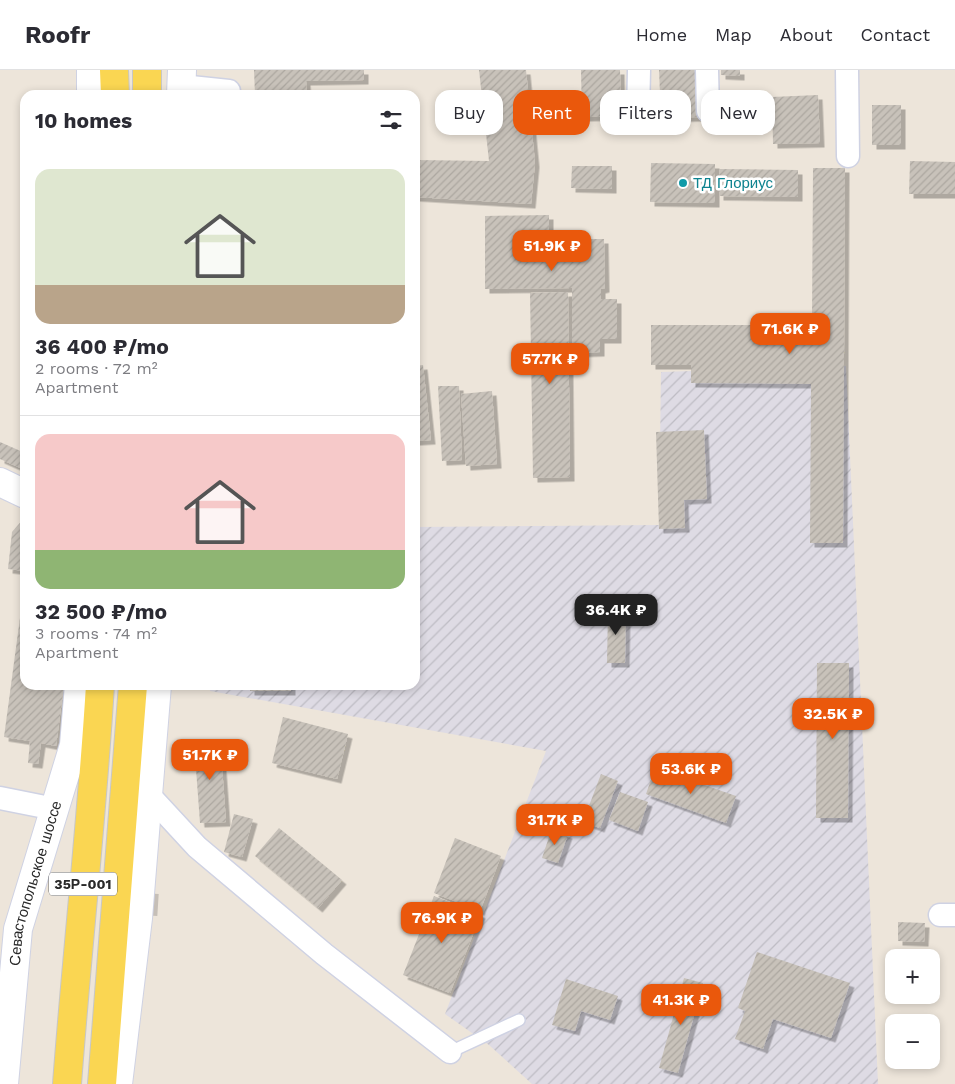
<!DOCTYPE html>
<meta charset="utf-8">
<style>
body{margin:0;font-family:"Work Sans",sans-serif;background:#f2f2f3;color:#2b2b33;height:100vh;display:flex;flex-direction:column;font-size:19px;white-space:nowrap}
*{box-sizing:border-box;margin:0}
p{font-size:16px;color:#7c7c81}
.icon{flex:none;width:28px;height:28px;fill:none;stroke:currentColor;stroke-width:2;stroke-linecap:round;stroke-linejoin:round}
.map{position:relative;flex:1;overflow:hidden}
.sheet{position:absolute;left:20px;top:20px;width:400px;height:600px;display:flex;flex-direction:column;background:#fff;border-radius:15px;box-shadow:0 2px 8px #0003}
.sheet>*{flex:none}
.banner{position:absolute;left:435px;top:20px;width:445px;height:45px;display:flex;gap:10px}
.controls{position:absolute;left:885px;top:879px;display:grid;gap:10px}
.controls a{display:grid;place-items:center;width:55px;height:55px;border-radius:10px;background:#fff;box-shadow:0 2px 8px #0003;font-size:25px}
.price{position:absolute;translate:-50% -42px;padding:0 11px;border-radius:10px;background:#ea580c;color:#fff;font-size:16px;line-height:32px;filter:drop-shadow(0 1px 2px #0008)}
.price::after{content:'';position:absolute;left:50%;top:30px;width:15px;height:11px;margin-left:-8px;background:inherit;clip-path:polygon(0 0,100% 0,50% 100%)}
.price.selected{background:#222;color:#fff}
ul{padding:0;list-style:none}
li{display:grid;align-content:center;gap:10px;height:265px;padding:0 15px}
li+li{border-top:1px solid #e1e1e2}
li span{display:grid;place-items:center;height:155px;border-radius:15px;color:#555}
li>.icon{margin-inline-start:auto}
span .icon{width:90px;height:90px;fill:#fffc;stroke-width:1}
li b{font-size:21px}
h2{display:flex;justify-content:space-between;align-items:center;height:60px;padding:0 15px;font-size:21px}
.chip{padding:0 18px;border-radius:15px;background:#fff;box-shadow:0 2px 8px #0003;font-size:18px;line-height:45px}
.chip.selected{background:#ea580c;color:#fff}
header{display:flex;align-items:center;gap:30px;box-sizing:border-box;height:70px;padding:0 25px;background:#fff;border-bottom:1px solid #e1e1e2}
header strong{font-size:24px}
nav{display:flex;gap:28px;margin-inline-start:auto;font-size:18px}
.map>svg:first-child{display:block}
.industrial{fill:url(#industrial-furrows)}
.building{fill:url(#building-hatch);filter:url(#shadow)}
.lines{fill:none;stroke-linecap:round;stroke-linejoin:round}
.minor-tunnel{stroke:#c6bfb7;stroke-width:22;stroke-dasharray:22 11;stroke-linecap:butt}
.service-casing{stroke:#cfd2e3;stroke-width:14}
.minor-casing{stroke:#cfd2e3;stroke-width:25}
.tertiary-casing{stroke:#cfd2e3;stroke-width:30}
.secondary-casing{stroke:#cfd2e3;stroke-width:30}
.primary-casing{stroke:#c7c7c7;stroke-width:30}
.service{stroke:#fff;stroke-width:11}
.minor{stroke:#fff;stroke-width:22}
.tertiary{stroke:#fff;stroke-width:28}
.secondary{stroke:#fff;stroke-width:28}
.primary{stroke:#fad652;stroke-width:28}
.culture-dot{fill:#0f9aa8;stroke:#fff;stroke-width:2}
.labels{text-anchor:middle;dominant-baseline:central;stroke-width:5;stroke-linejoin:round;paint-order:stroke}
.shield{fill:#fff;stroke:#696969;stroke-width:1}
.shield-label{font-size:14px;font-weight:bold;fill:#292929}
.culture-label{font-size:15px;fill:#0d838f;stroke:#fff;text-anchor:start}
.street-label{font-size:15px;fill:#292929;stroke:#fff}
</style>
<header>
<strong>Roofr</strong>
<nav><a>Home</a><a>Map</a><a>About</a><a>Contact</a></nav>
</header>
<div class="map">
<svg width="955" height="1014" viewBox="0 0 955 1014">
<defs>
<pattern id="industrial-furrows" width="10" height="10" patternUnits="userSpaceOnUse" patternTransform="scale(1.25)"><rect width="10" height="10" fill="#dedbe4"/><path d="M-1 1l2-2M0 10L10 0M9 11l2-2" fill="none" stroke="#bebcc4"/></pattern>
<pattern id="building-hatch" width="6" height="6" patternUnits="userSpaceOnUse" patternTransform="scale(1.25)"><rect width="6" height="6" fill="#c8c2ba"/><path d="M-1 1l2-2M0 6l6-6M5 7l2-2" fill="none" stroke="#aca7a0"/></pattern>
<filter id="shadow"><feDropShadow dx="4.5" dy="4.5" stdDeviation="0" flood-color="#0004"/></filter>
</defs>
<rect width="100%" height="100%" fill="#ede5da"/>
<path class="industrial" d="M846,296l32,718h-346l-43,-39 -44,-31 101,-263 -336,-60 1,-6h204v-158l244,-2 2,-153z"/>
<g class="building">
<path d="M254,0h110v10l-58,1 1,14h-52z"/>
<path d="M479,0h47l9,93 -4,41 -116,-7v-37l74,1z"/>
<path d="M581,0h39l1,46 -39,1z"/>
<path d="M659,0h39l1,47 -38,1z"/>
<path d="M721,0h19v6l-19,-1z"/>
<path d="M818,25l2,48 -47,1 -1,-47z"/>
<rect x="872" y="35" width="29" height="40"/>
<path d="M910,91l45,1v32h-46z"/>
<path d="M651,93l64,1v39l-65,-1z"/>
<path d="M572,96h40v23l-41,-1z"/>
<path d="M813,98h32l-2,375h-33l1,-159 -120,-1v-18h-40v-40h161z"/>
<path d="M719,99l79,1v27l-79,-1z"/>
<path d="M549,145v24h55l1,49 -4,1v10h16v40h-17v13l-28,1v-65l-87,1v-73z"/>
<path d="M568,222l2,185 -37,1 -3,-185z"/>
<path d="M423,295l8,75 -16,1v-75z"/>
<path d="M438,316h21l3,74 -20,1z"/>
<path d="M492,321l5,73 -31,2 -5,-72z"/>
<path d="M704,360l3,69 -23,1 1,28 -26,1 -3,-97z"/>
<path d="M0,372l25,11v17l-25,-11z"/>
<path d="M25,447v54l-17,-2 4,-37z"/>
<path d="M24,518l1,97h39l-8,61 -15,-3 -3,21 -10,-1 2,-22 -26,-4z"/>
<path d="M608,540h18l-1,53h-18z"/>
<path d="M817,593h32l-1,155h-32z"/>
<rect x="250" y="615" width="41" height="6"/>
<path d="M283,647l65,17 -11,45 -65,-16z"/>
<path d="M220,669l6,83 -26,1 -6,-81z"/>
<path d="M655,698l81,28 -10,27 -80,-29z"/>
<path d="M601,704l17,7 -18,47 -17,-6z"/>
<path d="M620,722l28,10 -10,29 -29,-11z"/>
<path d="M234,744l19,5 -11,38 -18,-5z"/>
<path d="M279,758l63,52 -24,28 -63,-52z"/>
<path d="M552,758l16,6 -10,29 -16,-5z"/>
<path d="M455,768l46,18 -21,55 -46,-18z"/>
<path d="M434,826l47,18 -31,79 -47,-18z"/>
<path d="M898,852l27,1 -1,19 -26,-1z"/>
<path d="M757,882l93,31 -19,55 -58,-19 -10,30 -28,-10 10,-28 -7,-3z"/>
<path d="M684,908l19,5 -25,90 -19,-5z"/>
<path d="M566,909l52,17 -8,24 -29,-9 -6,20 -23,-6z"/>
</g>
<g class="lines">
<path class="minor-tunnel" d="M142,834l16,1"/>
<g class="service-casing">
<path id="service" d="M450,982l69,-32"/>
</g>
<g class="minor-casing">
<g id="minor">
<path d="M707,0l1,41"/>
<path d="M847,0l1,86"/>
<path d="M181,16l48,5v4"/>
<path d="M638,45l1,-45"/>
<path d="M148,724l49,53 127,107 126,98"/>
<path d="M0,728l55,11"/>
<path d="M940,845h15"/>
</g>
</g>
<g class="tertiary-casing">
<path id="tertiary" d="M0,412l25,12"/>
</g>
<g class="secondary-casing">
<g id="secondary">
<path d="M91,0v25"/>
<path d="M181,25l1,-25"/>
<path id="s1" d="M4,1014l14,-155 56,-184 5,-60"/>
<path d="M118,1014l20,-166 19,-233"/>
</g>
</g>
<g class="primary-casing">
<g id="primary">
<path d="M114,0l1,25"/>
<path d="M147,0v25"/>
<path d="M67,1014c10,-133 25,-266 33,-399"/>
<path d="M102,1014l31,-399"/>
</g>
</g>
<use href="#service" class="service"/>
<use href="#minor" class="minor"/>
<use href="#tertiary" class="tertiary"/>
<use href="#secondary" class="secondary"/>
<use href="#primary" class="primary"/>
</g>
<circle class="culture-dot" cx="683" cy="113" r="5"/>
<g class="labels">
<rect class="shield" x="49" y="802.5" width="68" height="23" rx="4"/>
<g class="shield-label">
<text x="83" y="814">35Р-001</text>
</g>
<g class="culture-label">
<text x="693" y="113">ТД Глориус</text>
</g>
<g class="street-label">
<text stroke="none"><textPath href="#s1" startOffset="204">Севастопольское шоссе</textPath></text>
</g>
</g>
</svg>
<div class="controls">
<a>+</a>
<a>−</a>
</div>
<b class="price" style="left:552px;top:202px">51.9K ₽</b>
<b class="price" style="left:790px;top:285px">71.6K ₽</b>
<b class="price" style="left:550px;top:315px">57.7K ₽</b>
<b class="price selected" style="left:616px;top:566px">36.4K ₽</b>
<b class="price" style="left:833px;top:670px">32.5K ₽</b>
<b class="price" style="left:210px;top:711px">51.7K ₽</b>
<b class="price" style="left:691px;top:725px">53.6K ₽</b>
<b class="price" style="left:555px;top:776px">31.7K ₽</b>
<b class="price" style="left:442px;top:874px">76.9K ₽</b>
<b class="price" style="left:681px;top:956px">41.3K ₽</b>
<div class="banner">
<a class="chip">Buy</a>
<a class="chip selected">Rent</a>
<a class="chip">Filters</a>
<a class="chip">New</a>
</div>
<section class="sheet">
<h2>10 homes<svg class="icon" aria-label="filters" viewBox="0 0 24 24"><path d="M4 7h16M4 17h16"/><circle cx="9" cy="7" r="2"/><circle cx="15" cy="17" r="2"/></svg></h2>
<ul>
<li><span style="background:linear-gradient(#dfe7d0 75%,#b9a48a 0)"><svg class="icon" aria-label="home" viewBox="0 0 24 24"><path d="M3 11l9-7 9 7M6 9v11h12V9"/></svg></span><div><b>36 400 ₽/mo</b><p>2 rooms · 72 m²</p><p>Apartment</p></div></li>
<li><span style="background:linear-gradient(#f6c9c9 75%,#8fb573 0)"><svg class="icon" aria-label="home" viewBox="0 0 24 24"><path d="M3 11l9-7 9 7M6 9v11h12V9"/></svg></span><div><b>32 500 ₽/mo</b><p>3 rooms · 74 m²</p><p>Apartment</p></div></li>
</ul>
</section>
</div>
